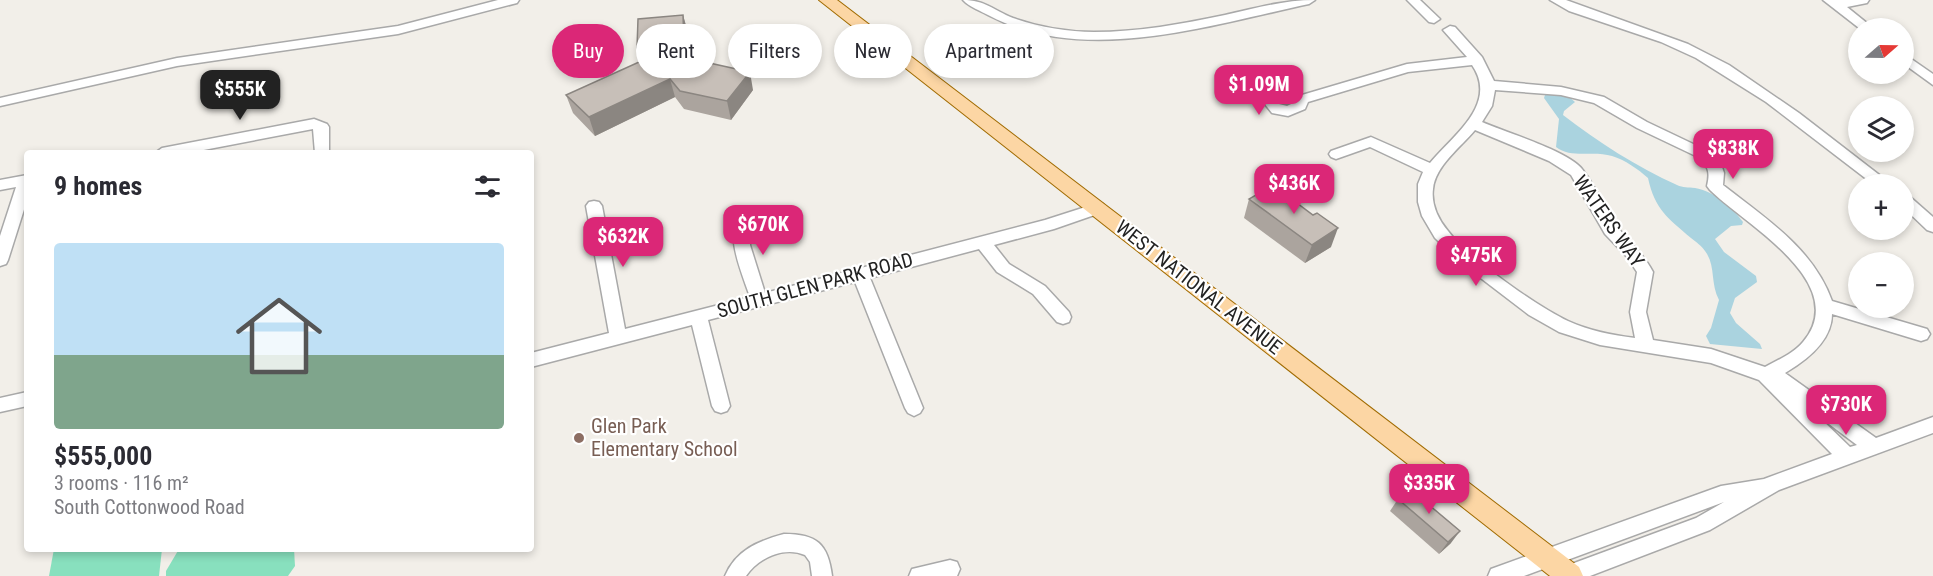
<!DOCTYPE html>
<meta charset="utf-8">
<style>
body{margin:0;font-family:"Roboto Condensed",sans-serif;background:#f7f7f7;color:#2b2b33;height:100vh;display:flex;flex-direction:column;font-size:22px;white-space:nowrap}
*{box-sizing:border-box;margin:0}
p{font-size:20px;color:#7c7c81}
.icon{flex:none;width:33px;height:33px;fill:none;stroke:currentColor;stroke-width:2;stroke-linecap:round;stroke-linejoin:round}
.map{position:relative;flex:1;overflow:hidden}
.details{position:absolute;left:24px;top:150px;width:510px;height:402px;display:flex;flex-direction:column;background:#fff;border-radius:6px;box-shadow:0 3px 9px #0003}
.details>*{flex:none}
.top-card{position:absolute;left:552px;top:24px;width:570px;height:54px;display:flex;gap:12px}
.needle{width:39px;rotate:70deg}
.tools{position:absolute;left:1848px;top:18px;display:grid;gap:12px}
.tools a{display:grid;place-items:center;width:66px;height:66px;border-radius:50%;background:#fff;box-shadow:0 3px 9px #0003;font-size:30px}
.price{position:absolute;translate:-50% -51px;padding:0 14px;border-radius:12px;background:#db2777;color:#fff;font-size:20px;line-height:39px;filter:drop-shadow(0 2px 3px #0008)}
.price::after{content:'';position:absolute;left:50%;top:36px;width:18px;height:14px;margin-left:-9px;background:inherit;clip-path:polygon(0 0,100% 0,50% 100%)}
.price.selected{background:#222;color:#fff}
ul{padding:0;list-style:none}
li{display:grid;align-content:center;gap:12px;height:318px;padding:0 30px}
li span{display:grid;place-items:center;height:186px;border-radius:6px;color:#555}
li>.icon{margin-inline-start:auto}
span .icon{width:108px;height:108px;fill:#fffc;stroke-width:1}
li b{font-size:26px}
h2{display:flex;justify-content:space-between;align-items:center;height:72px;padding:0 30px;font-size:26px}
.pill{padding:0 21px;border-radius:27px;background:#fff;box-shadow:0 3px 9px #0003;font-size:21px;line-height:54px}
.pill.selected{background:#db2777;color:#fff}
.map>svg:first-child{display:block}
.pitch{fill:#88e0be}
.water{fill:#aad3df}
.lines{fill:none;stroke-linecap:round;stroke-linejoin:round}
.minor-casing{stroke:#a9a9a9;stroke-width:3}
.major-casing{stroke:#a06b00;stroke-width:2}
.minor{fill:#fff;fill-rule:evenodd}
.major{fill:#fcd6a4;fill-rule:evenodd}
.wall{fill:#aba49e}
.shaded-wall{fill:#8b8681}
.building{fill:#c7bfb8;stroke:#8b8681;stroke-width:1.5}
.education-dot{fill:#8d6e63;stroke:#fff;stroke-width:2}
.labels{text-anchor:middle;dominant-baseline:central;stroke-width:4.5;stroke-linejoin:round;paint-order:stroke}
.street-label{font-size:20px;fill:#222;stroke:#fff}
.education-label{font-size:20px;fill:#785e54;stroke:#fff;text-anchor:start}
</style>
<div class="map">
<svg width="1933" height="576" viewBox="0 0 1933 576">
<rect width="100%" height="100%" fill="#f2efe9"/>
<g class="pitch">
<path d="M54,549h108l-3,27h-110z"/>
<path d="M179,549h115l1,17 -7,10h-122v-5z"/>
</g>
<path class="water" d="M1552,94l17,3 6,5 -11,9 -1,4c35,27 74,52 114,70 6,3 11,2 18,3 19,3 37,19 48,34l-1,3 -11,1 -16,13 9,13 32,24 1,6 -22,16 -5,15 6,10 24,21 2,5 -52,-5 -4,-8 5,-8 8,-28c-9,-17 -3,-35 -14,-49 -3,-5 -9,-9 -14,-13 -23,-20 -36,-28 -43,-60 -10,-9 -23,-18 -36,-22 -18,-6 -41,3 -56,-9l3,-28 -15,-21 1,-3z"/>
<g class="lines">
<g class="minor-casing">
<g id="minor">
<path d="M498,0h21l-2,3 -119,31 -221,32 -177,40v-8l177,-40 221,-32z"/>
<path d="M963,0c22,0 30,10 50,18 25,9 55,14 81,14 44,0 88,-8 131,-17 31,-7 59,-15 90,-15l-6,4c-98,21 -224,62 -319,12 -9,-5 -21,-9 -27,-16z"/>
<path d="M1407,0h13l20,19 -6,4 -5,-1z"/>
<path d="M1550,0h16l122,44 41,21 70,48 92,71h-18l-107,-82 -70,-44 -35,-16 -92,-31z"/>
<path d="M1823,0h46l-2,3 -20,4 26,21h-14z"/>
<path d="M1450,26l5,1 27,30 12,24 67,6 43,10 43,25 63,30 11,12 3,9 -1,12c42,33 90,63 109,116l95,28 3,5 -3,5 -6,2 -89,-27c0,27 -25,46 -47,59l91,65 57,-21v16l-154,57 -69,40 -120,46h-35l3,-7 138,-51 28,-16 -200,74h-36l3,-7 230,-83 43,-7 68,-25 -73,-74 -48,-17 -111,-18 -41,-13 -30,-17 -68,-52 -26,-25 -13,-22 -4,-14v-18l5,-12 -53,-25 -34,12 -5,-2 -2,-3 2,-3 40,-14 59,26c23,-28 69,-59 42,-98l-64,7 -100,30 -3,7 -17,7 -16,-3 -8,-10 8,-7 30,-1 105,-31 60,-7 -24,-27zM1495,90l66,5 33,8 43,25 63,30c9,10 10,15 7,28l3,4c33,33 143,93 93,152 -9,11 -25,18 -38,25l-54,-18 -58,-9 -7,-28 7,-40c-11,-21 -25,-30 -37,-47 -13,-18 -20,-39 -34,-56 -14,-18 -77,-37 -100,-47l10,-16zM1293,103l-6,3 -8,-2 1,-1zM1475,130l74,31 22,14 34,59 22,23 10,15 -7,40 5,26c-23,-3 -45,-7 -67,-17 -30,-14 -100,-63 -120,-90 -10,-12 -17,-27 -15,-42 2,-23 28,-42 42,-59zM1817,415l40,30 -7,2z"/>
<path d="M1904,54l29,20v11l-29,-21z"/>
<path d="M314,119l13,5 2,3v26h-14l-2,-24 -125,24h-33l7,-5z"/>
<path d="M27,175v25l-19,60 -2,4 -6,2v-30l16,-49 -16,3v-10z"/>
<path d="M1904,195l5,1 24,21v15l-6,-2 -23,-22z"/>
<path d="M594,201l5,1 3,4 23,123 125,-32c-9,-27 -26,-62 -10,-90h10l3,4 -3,34 15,48 280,-73 53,-17 5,1 3,4 -3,4 -49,17 -60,16 15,19 36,22 24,26 2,5 -2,5 -6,2 -6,-2 -24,-28 -36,-22 -18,-23 -109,29 53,130 -3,5 -6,3 -6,-3 -3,-5 -50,-126 -147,38 22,86 -3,5 -6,2 -6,-2 -3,-5 -20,-81 -161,42v-14l78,-20 -23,-127 3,-4z"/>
<path d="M27,392v14l-27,6v-14z"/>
<path d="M784,534c33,0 44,10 48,42h-20l-2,-14 -5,-7c-21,-9 -47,3 -59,21h-21c11,-26 33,-35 59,-42z"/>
<path d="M950,560l7,2 3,7 -3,7h-48l3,-7z"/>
</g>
</g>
<g class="major-casing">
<path id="major" d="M819,0h18l742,567 4,9h-33z"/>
</g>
<use href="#minor" class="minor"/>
<use href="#major" class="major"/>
</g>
<g class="wall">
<path d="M683,15l5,18v14l17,15 48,28 -22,30 -47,-11 -9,-12 -80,39 -22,-23 -7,-18 74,-33 -3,-14z"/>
<path d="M1249,199l82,48 -26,16 -61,-45z"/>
<path d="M1398,499l53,44 -12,11 -49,-43z"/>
</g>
<g class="shaded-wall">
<path d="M683,15l5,18 1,28 -5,-18z"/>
<path d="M750,72l3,18 -22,30 -4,-19z"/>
<path d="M670,79l5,18 -80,39 -6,-19z"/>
<path d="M1338,228l-7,19 -26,16 7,-18z"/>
<path d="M1460,531l-9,12 -12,11 9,-12z"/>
</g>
<g class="building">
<path d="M683,15l1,28 21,19 45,10 -23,29 -47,-10 -10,-12 -81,38 -23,-22 82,-37 -11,-10 1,-29z"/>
<path d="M1273,185l40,30 4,-2 21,15 -26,17 -63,-46z"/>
<path d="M1410,489l50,42 -12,11 -50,-43z"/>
</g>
<circle class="education-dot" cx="579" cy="438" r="6"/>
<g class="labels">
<g class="street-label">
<text transform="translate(1609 221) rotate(55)">WATERS WAY</text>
<text transform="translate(815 285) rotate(-15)">SOUTH GLEN PARK ROAD</text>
<text transform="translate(1199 287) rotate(38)">WEST NATIONAL AVENUE</text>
</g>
<g class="education-label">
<text x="591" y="426">Glen Park<tspan x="591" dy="23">Elementary School</tspan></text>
</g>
</g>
</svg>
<div class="tools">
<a><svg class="needle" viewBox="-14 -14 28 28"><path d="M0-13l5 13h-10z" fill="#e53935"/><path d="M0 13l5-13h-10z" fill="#7c7c81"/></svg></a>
<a><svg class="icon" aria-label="layers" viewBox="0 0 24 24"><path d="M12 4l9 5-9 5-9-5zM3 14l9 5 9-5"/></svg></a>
<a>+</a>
<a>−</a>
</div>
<b class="price" style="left:1259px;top:116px">$1.09M</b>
<b class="price selected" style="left:240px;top:121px">$555K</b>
<b class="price" style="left:1733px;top:180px">$838K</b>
<b class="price" style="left:1294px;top:215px">$436K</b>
<b class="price" style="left:763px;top:256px">$670K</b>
<b class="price" style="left:623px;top:268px">$632K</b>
<b class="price" style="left:1476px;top:287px">$475K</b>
<b class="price" style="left:1846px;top:436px">$730K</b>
<b class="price" style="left:1429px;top:515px">$335K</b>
<div class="top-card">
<a class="pill selected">Buy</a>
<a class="pill">Rent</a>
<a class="pill">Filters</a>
<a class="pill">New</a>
<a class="pill">Apartment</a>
</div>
<section class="details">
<h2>9 homes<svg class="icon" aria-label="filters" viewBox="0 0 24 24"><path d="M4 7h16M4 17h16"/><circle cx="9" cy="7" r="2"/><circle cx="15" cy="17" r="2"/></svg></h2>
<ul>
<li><span style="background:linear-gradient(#bfe0f5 60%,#7fa58c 0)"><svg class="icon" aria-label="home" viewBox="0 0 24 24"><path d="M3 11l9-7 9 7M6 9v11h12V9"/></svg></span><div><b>$555,000</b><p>3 rooms · 116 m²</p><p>South Cottonwood Road</p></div></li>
</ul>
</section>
</div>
